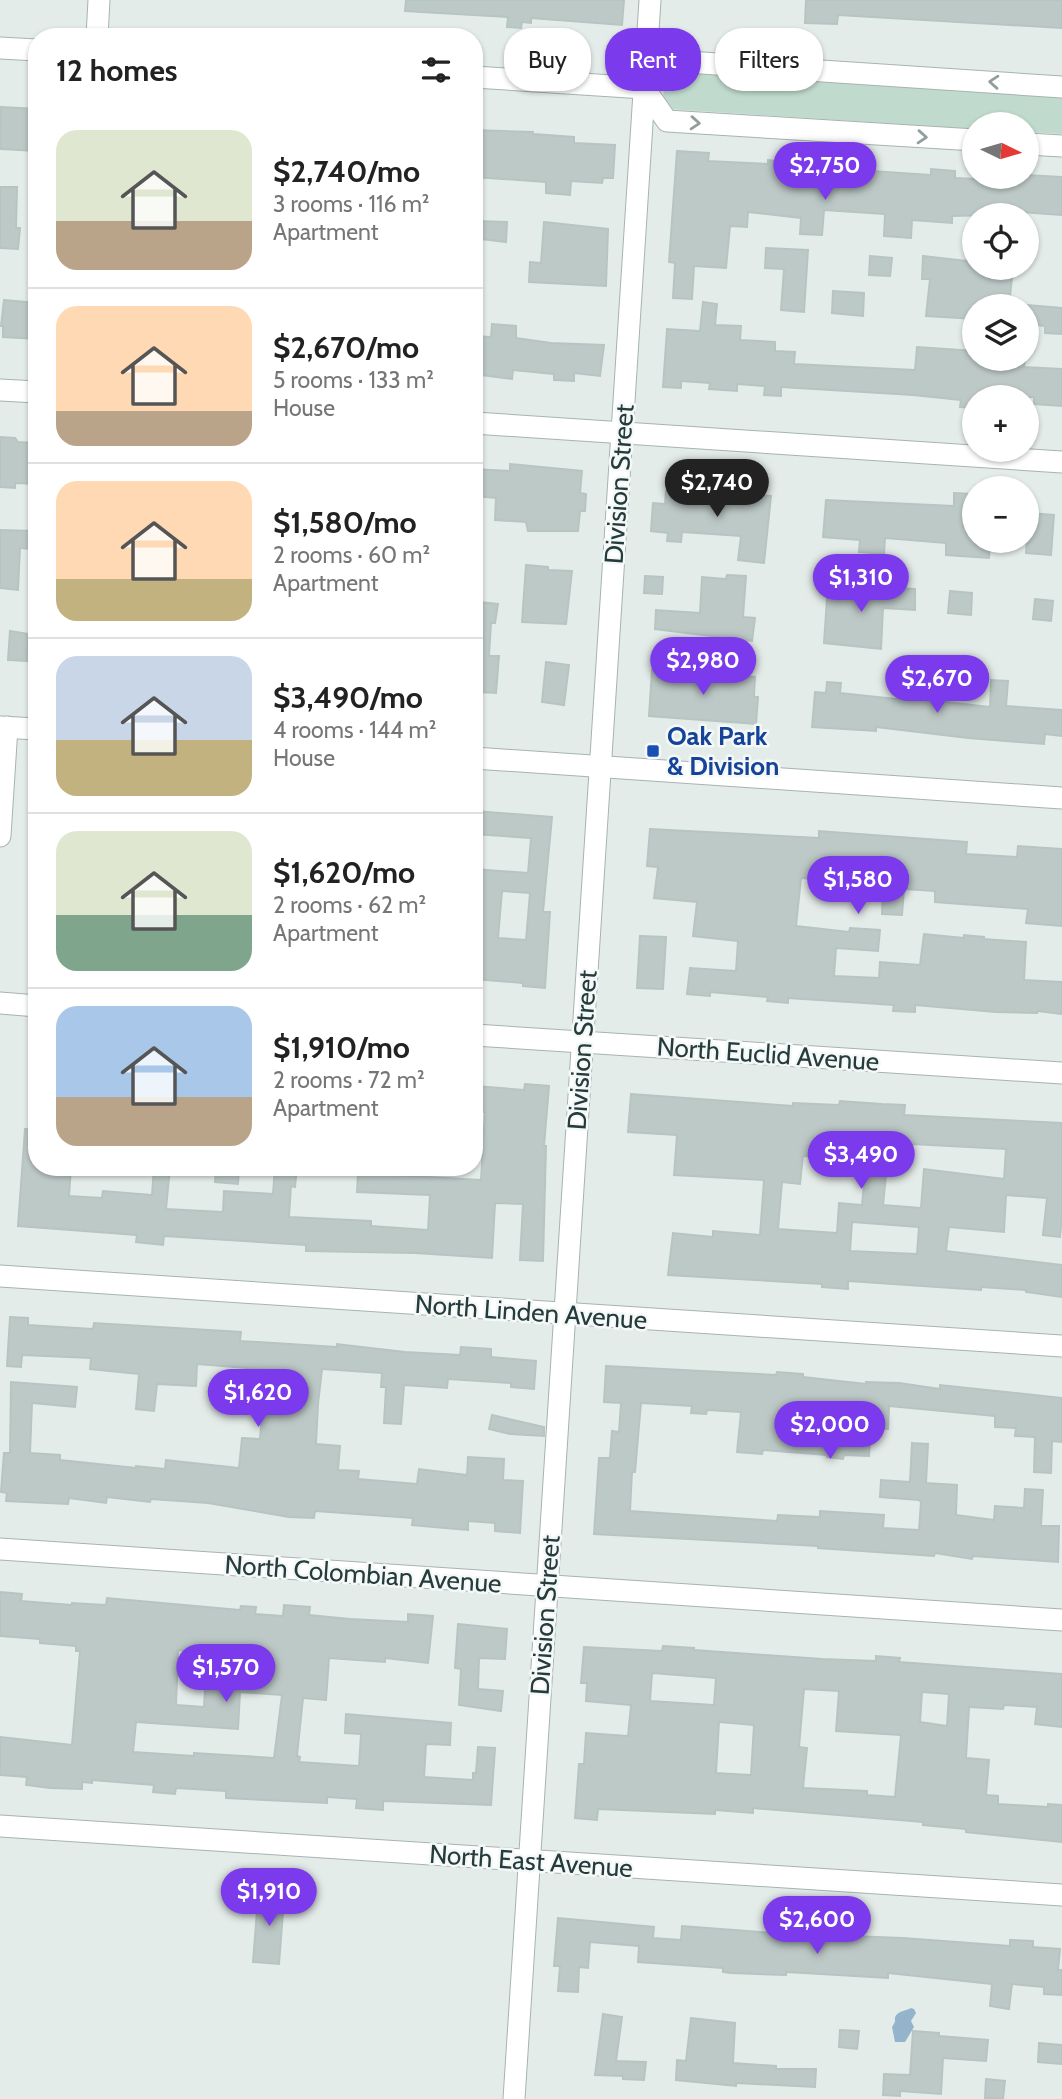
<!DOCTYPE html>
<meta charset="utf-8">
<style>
body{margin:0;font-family:Cabin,sans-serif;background:#f6f6f6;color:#222;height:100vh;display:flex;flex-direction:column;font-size:26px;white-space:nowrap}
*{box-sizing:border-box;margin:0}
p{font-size:23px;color:#767676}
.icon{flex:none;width:38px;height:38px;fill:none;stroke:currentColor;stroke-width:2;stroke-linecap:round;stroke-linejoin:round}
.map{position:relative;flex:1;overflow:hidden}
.panel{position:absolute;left:28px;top:28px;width:455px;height:1148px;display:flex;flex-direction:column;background:#fff;border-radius:28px;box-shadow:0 2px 5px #0004}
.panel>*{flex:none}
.hud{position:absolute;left:504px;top:28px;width:452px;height:63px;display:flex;gap:14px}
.needle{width:46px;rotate:95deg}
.controls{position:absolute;left:962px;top:112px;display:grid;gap:14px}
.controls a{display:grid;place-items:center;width:77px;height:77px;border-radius:50%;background:#fff;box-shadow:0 2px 5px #0004;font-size:35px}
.price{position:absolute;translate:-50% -60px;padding:0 16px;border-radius:24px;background:#7c3aed;color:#fff;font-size:23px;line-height:46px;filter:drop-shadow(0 2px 4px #0008)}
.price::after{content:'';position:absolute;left:50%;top:42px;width:21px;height:16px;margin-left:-10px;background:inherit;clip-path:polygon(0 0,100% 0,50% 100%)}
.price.on{background:#222;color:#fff}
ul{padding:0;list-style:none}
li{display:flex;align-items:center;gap:21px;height:175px;padding:0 28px}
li+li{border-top:2px solid #e0e0e0}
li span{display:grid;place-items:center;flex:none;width:196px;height:140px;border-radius:21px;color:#555}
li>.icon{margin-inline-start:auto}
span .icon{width:84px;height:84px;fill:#fffc;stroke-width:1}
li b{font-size:30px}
h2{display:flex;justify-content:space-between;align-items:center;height:84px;padding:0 28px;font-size:30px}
.pill{padding:0 24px;border-radius:28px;background:#fff;box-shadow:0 2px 5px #0004;font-size:24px;line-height:63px}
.pill.on{background:#7c3aed;color:#fff}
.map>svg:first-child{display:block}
.green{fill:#c0dacd}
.water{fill:#93b4ca}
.building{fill:#bdc9c7;stroke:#b7c5c2;stroke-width:2;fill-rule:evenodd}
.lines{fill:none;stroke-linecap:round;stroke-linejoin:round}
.minor-casing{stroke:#a7b3b2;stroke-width:23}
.minor{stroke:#fff;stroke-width:21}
.oneway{stroke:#929d9d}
.transit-dot{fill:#1a4fb4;stroke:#f4f9f8;stroke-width:2.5}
.labels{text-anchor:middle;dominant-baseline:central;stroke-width:5;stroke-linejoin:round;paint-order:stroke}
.street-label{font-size:26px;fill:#263b3b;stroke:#f4f9f8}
.transit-label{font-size:26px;font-weight:bold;fill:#164399;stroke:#f4f9f8;text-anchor:start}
</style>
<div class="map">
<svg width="1062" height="2099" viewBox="0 0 1062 2099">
<rect width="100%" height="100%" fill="#e4ecea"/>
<path class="green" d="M672,72l390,25v37l-35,-2v-8h-52v5l-306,-20 -6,-11 2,-18z"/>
<path class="water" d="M911,2008l3,1 2,4 -5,8 3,6 -9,15h-10l-3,-15 3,-5c-1,-11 8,-10 16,-14z"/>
<g class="building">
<path d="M406,0h218l-2,25 -91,-7v5l-9,-1 -1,6 -14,-1 1,-10 -103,-6z"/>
<path d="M806,0h256v28l-224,-13 -1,9 -32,-1z"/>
<path d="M1,107l36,2v42l-37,-2z"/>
<path d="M474,130l59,2v2l41,3v6l41,2 -2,33h-10l-1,5 -31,-2 -1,14 -24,-2v-11l-72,-5z"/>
<path d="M677,151l32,2 -1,8 60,3v-4l37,4 1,-2 21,1v5l104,7v-6l24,2v7l61,3v-4h11v-2l35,2v38l-69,-5 -1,5 -40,1v7l-40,-3 -1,18 -27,-2 1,-22 -61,-4 -2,25 -22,-1 1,-16 -53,-6 -1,15 -17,-1 -4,42 -32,-2 -2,33 -19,-1 2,-35 -6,-1z"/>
<path d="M0,187h17l-1,41h4l-2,21 -18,-1z"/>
<path d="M474,221l33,1 -1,20 -32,-4z"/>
<path d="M544,222l64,7 -2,57 -77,-4 1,-20 11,1z"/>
<path d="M766,248l42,2 -4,62 -23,-2 3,-41 -19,-1z"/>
<path d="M870,256l22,2 -2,18 -21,-1z"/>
<path d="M923,256l52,6v6h38l-4,38h-34v13l-49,-3 4,-37h-8z"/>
<path d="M833,291l31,2 -1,23 -31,-3z"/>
<path d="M4,300l33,3v36l-34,-2v-11h-2z"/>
<path d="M703,302l14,2 -2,21 26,1 -1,14 35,2v9l20,1 -1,12 121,6 2,-23 58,4v8h50l-1,8 38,2v37l-28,-2v-7h-59v11l-15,-1 1,-7 -48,-5 -132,-8v9l-17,-1 1,-9 -28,-2v7l-28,-2 1,-6 -29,-2v7l-18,-1 4,-58 33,2z"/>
<path d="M1027,305l35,3v26l-17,-1v-7l-18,-2z"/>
<path d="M492,324l24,2v12l35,5 53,2 -4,31 -26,-3v8l-20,-1v-6l-41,-4 -1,9 -38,-5v-38l17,1z"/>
<path d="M0,437l15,1 3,4 19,1v41l-22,-1v5l-15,-1z"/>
<path d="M510,464l72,7 -2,22 6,1 -1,17h-5l-2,20h-50l-2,-9 -31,-2 1,-22 -20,-2 -2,-27 36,2z"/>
<path d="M694,490l77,6 -7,67 -26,-3 3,-24 -59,-4 -1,10 -14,-1 1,-8 -17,-2 2,-28 12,1 1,-13 28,2z"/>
<path d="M954,493l18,1 -1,16h4v31h15l-1,17 -43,-3v-12l-61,-5 -1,16 -25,-2 1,-12 -37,-3 3,-37 128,6z"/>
<path d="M1029,513l25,2 -3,40 -25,-2z"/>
<path d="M0,530l32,1 -1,18 -11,-1 -2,42 -18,-2z"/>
<path d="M526,565l22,2v3l24,1 -6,53 -44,-2z"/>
<path d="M727,575l19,1 -3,41 12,1 -3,23 -97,-12 1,-19 44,3 2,-36 24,2z"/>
<path d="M645,576l18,1 -1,17 -18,-1z"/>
<path d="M828,584l66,6v-2l21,1v21l-32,-2 -2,41 -57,-6z"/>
<path d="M950,591l22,2 -1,22 -23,-2z"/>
<path d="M1035,599l18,2 -2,20 -18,-2z"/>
<path d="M479,602l19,2 -3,19h-4l-2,33h10l-3,37 -17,-1 1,-19 -6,-1v-41z"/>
<path d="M10,631l19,3 -2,27 -19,-1z"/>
<path d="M546,662l23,3 -5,40 -22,-3z"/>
<path d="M652,670l103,7 -1,20h4l-2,27 -107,-8z"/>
<path d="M907,680l15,1 -2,18 70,8 1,-27 17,1 -2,25 56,4v26l-17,-2 -1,10 -76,-6 -92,-11v4l-64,-4 3,-35 11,1 1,-11 14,1 -1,10 65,7z"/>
<path d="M474,811l78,6 -9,95h7l-5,76 -22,-2v-3l-49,-4v-38h4l4,-54 -8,-1v-17l54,4 3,-35 -57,-4zM502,891l28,2 -4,47 -28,-2z"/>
<path d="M650,829l169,9v-7l148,11 -1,12 51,3 1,-11 44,3v77l-36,-3 2,-14 -93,-7v-11l-31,-2 -2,26 -20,-1 1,-28 -21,-2 1,-2 -62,-4 -5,48 53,6 1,-4 30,2 -2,21 -42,-3 -2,28 45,2 1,-16 40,3 4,-31 40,4v-3l20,2v2l42,3 -2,38 38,2v32l-25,-3v2l-41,-1 -81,-7v7l-22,-1 1,-6 -106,-7v5l-21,-2 1,-4 -58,-5v4l-23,-2 3,-26 46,3 2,-30 -45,-5 4,-34 -43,-4 4,-31 -11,-1z"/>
<path d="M640,936l26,1 -3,52 -26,-1z"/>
<path d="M525,1084l24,2 -5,60h2l-3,115 -23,-1 3,-56 -28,-1 -3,55 -77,-5 -109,-2v-6l-142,-9 -1,9 -27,-3 1,-7 -119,-9 7,-97h12v38h34l-2,29 33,2 1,-7 49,4 2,-28h16l-4,42 57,3 1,-21 49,3 2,-27h22l-2,20 -4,-1 -2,31 82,4v5l57,4 2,-35 -73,-3 1,-19 123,7 4,-68 -11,-1 2,-25 48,4z"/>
<path d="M631,1094l162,12v-3l46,2 1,-4 42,3 23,1 -1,10 158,8v92l-2,22 -17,-2 4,-37 -41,-3 -2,37 -55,-5 -3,24 116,14v32l-36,-5v-2l-45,-3v3l-133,-9v8l-26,-2v-3l-154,-9 5,-42 40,4v-6l47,4 4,-55 -90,-5 3,-40 -49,-3zM873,1142l133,7 -2,30 -80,-10 -3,39 -38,-3 4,-40 -21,-3 -4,43 -23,-2 -2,30 -59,-4 4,-47 18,2 3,-28 68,4zM852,1222l67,5 -2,27 -67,-3z"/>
<path d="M216,1167h23l-1,17 -23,-2z"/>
<path d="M10,1317l18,1v7l65,4 1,-6 147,9 -1,9 97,6v-3l68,8 55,3 1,-8 30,2v8l45,4 -2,28 -23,-2v-4l-63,-4 -1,9 -43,-3 -3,39 -17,-1 2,-36h-5l1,-14 -60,-4 -4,35 -2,40 24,2 -2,24 21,1 -1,8 59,5 2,-15 48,6 1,-18 36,2 -1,21 20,1 -3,52 -25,-2v-8l-27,-2v9l-23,-2 -33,-3 1,-7 -98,-7 -1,7 -25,-1 -81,-14 -57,-4 -1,3 -43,-5 -1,6 -37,-5 -1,6 -62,-3 1,-8 -6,-1 3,-39h6l1,-71 66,5 -2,20 -43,-4 -2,50 30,2v5l76,8v-2l29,3 1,-9 73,8 3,-30 18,1 3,-38 31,3 3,-32 -100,-8 -1,22 -39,-2 -3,27 -18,-2 3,-35 -49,-5 1,-11 -69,-3 -1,12 -14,-1z"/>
<path d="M606,1366l170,9 1,-3 26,2v3l63,7v-2l33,1 41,6v-4l122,13v44l-10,-1 -1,32 -17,-1 1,-35 -20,-1 1,-8 -21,-1v-11l-106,-10 -1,23 -17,-1 -2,28 -25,-1 -1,4 -16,-2v-2l-64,-5 -1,4 -25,-2 4,-40 -34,-2 -1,4 -15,-1 1,-7 -51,-3 -6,69h-3l-2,39 147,10 1,-6 42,2v-6l64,4 -1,13 36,2 2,-28 -2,-2 -39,-3 1,-17 29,2 2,-39 16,1 -2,39 31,2 -1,30 38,5 1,-14 29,2 1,-19 18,1 -2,36h18l-1,36 -85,-6 -1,3 -37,-6 -1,3 -116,-8v-2l-224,-12 5,-76h11l2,-27 7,1 2,-29 -17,-1z"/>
<path d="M492,1415l52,12v9l-34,-2 -21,-5z"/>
<path d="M0,1592l22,2 -1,7 51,4v-2l34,2 1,-7 133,12 1,-4 15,1 -1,7 28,2 1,-11 26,2 -1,8 41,4 58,3v-8l25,2 -5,47 -43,-5v4l-56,-4 -3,42 -23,-2 -6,58 3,1 -1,5 60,4 2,-32 -16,-1 1,-19 105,9 -1,22 -24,-1 -2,33 49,3v-7h3l2,-26 17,1 -4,57 -108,-4v9l-27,-2 1,-9 -30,-2v6l-101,-5v-7l-50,-3 -1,6 -22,-2 1,-7 -62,-5v3l-10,-1v7l-32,-1 -24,-3 1,-8 -27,-2v-38l72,8 8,-94h-4v-5l-36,-3v-4l-40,-3zM178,1650l29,3 -3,54 -28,-2zM240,1692l42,3 -8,63 -80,-5v3l-61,-4 3,-30 102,7z"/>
<path d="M458,1624l49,5 -2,30 -26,-1 -1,31 25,2 -2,20 -42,-6 2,-36 -6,-1z"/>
<path d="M663,1646l31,2v2l128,9 54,2v-5l24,2 -1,4 163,12v53l-27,-3 2,-17 -33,-2 -1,4 -34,-2 -3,51 23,2 -3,35 12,1v8l50,3v-3l14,1v37l-96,-10v-3l-43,-4v-3l-170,-14v5l-38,-3v4l-117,-5 -1,11 -22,-2 4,-54h5l2,-31 42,3 3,-31 -45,-4 1,-18h-6l3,-36 78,4zM652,1673l64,5 -2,27 -64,-4zM804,1689l35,2 -3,40 65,4 -6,62 -28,-2v-4l-64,-3 4,-40 -8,-1zM922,1692l27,2 -2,32 -27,-4zM719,1722l35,3 -3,50 -35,-2z"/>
<path d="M264,1890l14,1v7l6,1 -5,65 -26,-2 5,-64 5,1z"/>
<path d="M558,1918l96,9 -1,11 28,2 1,-14 90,7 131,5 107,8v-6l23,1v6l27,2 -2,21h4v25l-18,-1v-7l-32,-3 -3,25 -19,-3 2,-22 -104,-11v5l-102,-6v3l-56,-2 -7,-1v-4l-85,-6 1,-16 -49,-4 -2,26 -9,-1 -1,25 -20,-1 2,-25h-6z"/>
<path d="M603,2014l19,3 -6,44 30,1 -2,18 -21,-1v-3l-28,-1z"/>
<path d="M691,2018l44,5 -2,40 43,3v3h40l-1,18 -79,-4v3l-60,-6 1,-20 9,1z"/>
<path d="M840,2030l19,1 -2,18 -18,-2z"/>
<path d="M913,2031l26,2v3l49,4 -2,21 -43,-3 -2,36 -41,-3v5l-17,-1 1,-21 26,1z"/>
<path d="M1039,2043l23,2v19l-24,-2z"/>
<path d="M986,2079l19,2 -2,18 -18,-1z"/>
</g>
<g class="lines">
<g class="minor-casing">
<g id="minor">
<path d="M97,37l2,-37"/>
<path d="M0,48l37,2"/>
<path d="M474,77l170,11 28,-27 390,26"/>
<path d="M644,88l23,33 308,19"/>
<path d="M1027,144l35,2"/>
<path d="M0,390l37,2"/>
<path d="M474,423l588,39"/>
<path d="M0,727l37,2"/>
<path d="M474,758l588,40"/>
<path d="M0,836l7,-109"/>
<path d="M0,1003l37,3"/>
<path d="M474,1035l588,38"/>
<path d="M0,1276l1062,70"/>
<path d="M0,1549l1062,71"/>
<path d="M0,1826l1062,69"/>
<path d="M514,2099l136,-2099"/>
</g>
</g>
<use href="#minor" class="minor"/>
</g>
<defs><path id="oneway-chevron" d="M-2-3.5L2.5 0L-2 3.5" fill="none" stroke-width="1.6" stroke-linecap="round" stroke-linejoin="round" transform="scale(1.75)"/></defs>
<g class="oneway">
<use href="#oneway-chevron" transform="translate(994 82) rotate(-176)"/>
<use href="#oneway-chevron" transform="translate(695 123) rotate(4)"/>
<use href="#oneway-chevron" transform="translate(922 137) rotate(4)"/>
</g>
<rect class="transit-dot" x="646" y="744" width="14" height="14" rx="3.5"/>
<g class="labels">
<g class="street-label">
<text transform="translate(619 484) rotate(-86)">Division Street</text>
<text transform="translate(582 1050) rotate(-86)">Division Street</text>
<text transform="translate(768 1054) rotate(4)">North Euclid Avenue</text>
<text transform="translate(531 1312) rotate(4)">North Linden Avenue</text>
<text transform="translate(363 1574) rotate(4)">North Colombian Avenue</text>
<text transform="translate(545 1615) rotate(-86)">Division Street</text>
<text transform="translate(531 1861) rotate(4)">North East Avenue</text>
</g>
<g class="transit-label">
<text x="667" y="736">Oak Park<tspan x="667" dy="30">&amp; Division</tspan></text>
</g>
</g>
</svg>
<div class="controls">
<a><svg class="needle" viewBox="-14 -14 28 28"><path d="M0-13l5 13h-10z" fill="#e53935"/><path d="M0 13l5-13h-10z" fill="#767676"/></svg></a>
<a><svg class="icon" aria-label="locate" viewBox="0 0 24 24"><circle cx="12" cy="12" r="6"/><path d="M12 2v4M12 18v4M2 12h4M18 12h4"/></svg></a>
<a><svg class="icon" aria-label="layers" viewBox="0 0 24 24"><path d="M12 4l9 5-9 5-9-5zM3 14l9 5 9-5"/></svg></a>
<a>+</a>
<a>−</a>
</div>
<b class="price" style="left:825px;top:202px">$2,750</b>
<b class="price on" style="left:717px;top:519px">$2,740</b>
<b class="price" style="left:861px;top:614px">$1,310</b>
<b class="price" style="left:703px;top:697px">$2,980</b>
<b class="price" style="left:937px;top:715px">$2,670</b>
<b class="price" style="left:858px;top:916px">$1,580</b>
<b class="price" style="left:861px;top:1191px">$3,490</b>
<b class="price" style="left:258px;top:1429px">$1,620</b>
<b class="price" style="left:830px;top:1461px">$2,000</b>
<b class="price" style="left:226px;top:1704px">$1,570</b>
<b class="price" style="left:269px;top:1928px">$1,910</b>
<b class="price" style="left:817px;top:1956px">$2,600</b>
<div class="hud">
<a class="pill">Buy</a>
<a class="pill on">Rent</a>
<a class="pill">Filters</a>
</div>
<section class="panel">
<h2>12 homes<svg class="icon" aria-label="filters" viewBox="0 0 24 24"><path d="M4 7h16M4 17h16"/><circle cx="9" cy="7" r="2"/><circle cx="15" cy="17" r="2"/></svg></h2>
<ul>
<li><span style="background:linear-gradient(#dfe7d0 65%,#b9a48a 0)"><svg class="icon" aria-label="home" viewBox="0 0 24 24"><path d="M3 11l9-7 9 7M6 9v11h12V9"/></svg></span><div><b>$2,740/mo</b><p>3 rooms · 116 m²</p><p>Apartment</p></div></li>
<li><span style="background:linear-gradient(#ffd9b3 75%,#b9a48a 0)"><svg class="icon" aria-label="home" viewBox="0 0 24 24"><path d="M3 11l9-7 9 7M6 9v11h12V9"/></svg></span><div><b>$2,670/mo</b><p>5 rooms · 133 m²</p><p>House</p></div></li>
<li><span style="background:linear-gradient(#ffd9b3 70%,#c2b280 0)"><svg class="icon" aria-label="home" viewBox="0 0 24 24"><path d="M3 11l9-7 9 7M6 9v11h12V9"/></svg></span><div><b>$1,580/mo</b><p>2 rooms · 60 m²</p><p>Apartment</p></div></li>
<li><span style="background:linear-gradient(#c9d6e8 60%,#c2b280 0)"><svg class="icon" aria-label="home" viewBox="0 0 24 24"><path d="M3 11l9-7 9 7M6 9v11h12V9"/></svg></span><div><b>$3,490/mo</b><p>4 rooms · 144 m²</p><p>House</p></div></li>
<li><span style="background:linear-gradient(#dfe7d0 60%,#7fa58c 0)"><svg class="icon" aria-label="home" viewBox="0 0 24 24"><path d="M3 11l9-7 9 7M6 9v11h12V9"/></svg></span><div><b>$1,620/mo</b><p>2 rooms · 62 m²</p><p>Apartment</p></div></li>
<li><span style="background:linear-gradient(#a9c7e8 65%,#b9a48a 0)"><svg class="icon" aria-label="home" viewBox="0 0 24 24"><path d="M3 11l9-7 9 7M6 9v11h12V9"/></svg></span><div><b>$1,910/mo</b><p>2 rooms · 72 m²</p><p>Apartment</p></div></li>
</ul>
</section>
</div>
